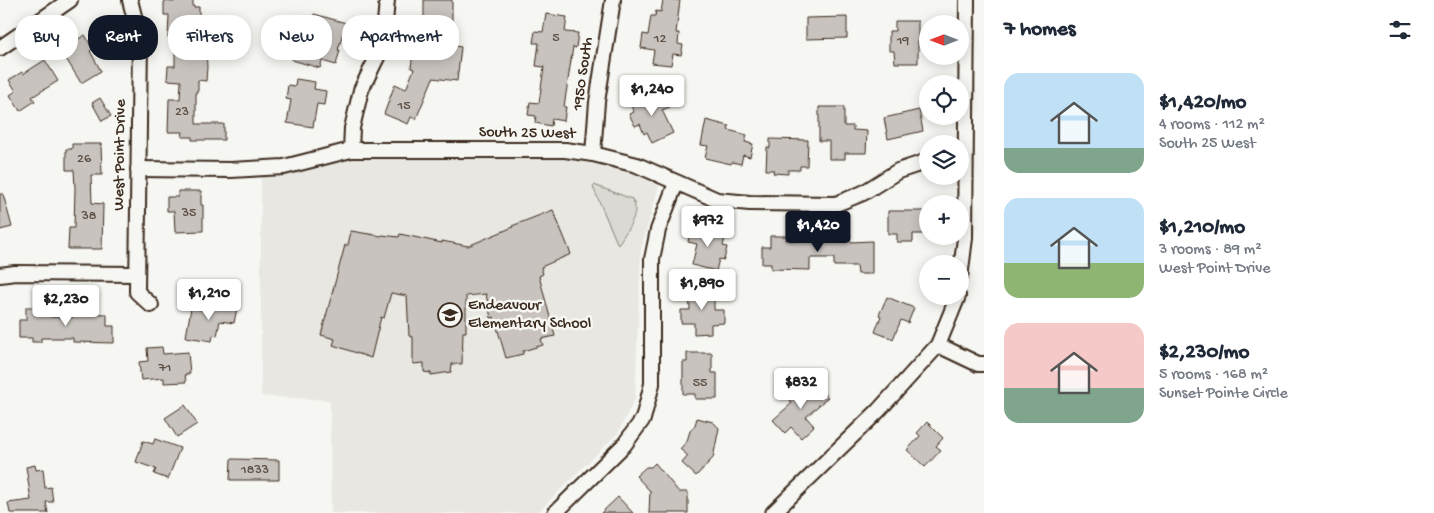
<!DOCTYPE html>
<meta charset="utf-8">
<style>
body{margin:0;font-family:"Gochi Hand",sans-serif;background:#f6f6f7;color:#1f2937;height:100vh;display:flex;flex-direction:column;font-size:19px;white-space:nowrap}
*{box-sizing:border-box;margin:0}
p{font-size:16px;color:#747a83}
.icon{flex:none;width:28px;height:28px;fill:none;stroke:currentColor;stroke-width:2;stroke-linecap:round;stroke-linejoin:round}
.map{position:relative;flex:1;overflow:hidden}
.panel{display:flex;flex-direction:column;background:#fff;width:450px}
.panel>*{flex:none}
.top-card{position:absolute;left:15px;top:15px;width:475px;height:45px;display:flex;gap:10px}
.needle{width:32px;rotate:270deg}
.fabs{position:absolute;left:919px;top:15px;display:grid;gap:10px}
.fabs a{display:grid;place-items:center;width:50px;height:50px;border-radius:50%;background:#fff;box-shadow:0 2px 12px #0003;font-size:25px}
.price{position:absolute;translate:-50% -42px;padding:0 11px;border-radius:5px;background:#fff;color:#222;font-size:16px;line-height:32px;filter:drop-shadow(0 1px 2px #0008)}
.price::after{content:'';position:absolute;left:50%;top:30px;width:15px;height:11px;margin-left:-8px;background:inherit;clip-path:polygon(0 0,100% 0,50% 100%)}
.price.on{background:#111827;color:#fff}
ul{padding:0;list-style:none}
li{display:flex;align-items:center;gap:15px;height:125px;padding:0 20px}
li span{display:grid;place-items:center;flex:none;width:140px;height:100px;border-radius:15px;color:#555}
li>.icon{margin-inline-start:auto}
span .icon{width:60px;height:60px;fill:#fffc;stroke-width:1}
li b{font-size:21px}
h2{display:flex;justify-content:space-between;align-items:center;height:60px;padding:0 20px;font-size:21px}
.pill{padding:0 18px;border-radius:20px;background:#fff;box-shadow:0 2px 12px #0003;font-size:18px;line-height:45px}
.pill.on{background:#111827;color:#fff}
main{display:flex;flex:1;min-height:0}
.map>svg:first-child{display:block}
.built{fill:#e8e7e2}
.green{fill:#dad9d3;stroke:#8a8278}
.building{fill:#c8c3be;stroke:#3b2a1e}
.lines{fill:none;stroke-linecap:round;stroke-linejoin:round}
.minor-casing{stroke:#3b2a1e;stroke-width:18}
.minor{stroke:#f6f6f2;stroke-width:14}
.labels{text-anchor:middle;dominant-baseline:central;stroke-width:5;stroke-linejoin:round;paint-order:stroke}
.number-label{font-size:14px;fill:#5e5046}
.street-label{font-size:16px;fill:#3b2a1e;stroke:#f6f6f2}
.poi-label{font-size:16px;fill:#3b2a1e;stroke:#f6f6f2;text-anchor:start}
</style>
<main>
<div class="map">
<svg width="984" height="513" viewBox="0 0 984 513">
<rect width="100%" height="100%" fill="#f6f6f2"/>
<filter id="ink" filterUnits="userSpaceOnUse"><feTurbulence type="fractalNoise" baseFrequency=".02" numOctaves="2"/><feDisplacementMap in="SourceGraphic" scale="10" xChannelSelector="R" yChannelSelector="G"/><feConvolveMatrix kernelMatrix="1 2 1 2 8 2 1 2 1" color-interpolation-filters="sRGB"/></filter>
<g filter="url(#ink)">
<path class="built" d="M333,159h234l47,9 46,14 -19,67 -6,149 -17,35 -81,80h-206l-1,-113 -69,-4v-221z"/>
<path class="green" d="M594,185l38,14c10,14 -7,33 -14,46l-25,-58z"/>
<g class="building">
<path d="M174,0h19v7h6v14h-6v27h13l1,19 -1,14 -8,-1v11h-2v33h28v16h-32v-3h-10l1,-5h-15l1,-33h11l1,-18 -14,-1 1,-14h7v-29h-7l1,-22h-5v-14l10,1z"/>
<path d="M424,0h28v31l-2,14 11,2 -4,34 -24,-3 -17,41 -5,-2 -3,7 -24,-10 11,-30 11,5 8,-20 -3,-1 5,-41 8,1z"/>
<path d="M663,0h17l-4,33h3l-1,11 5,1 -2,10 -8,-1 -2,11 -19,-2 2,-13 -13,-2 2,-14 5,1 3,-19h4l1,-5 5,1z"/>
<path d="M314,14l32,9 -8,27h2l-4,15 -14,-4 -2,7 -28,-8 4,-12 3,1 6,-25 6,2z"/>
<path d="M546,14l21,3 -2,15 13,1 -2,15 -3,-1 -9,60h2l-2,14 -12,-2 -1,7 -16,-3 1,-7 -8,-1 2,-13 9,1 5,-36 -8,-1 3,-23h-6l2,-12 8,1z"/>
<path d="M847,17v21l-41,1v-21z"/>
<path d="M895,21h23v42h-23l-1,-12h-5v-20h6z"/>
<path d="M85,35l8,14 -3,2 11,20 -20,12 -24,-39 15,-8 3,5z"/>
<path d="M45,60l13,21 -26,16 3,4 -15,10 -10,-16 6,-4 -7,-11 13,-8 1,2z"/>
<path d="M296,79l19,3 -1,7 12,2 -2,14 -7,-1 -4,23 -26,-4 4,-23 -5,-1 2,-14 7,1z"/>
<path d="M650,95l2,6 12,-6 6,12 -8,3 11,23 -21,10 -5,-11 -3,2 -4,-10 -5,2 -6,-12 5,-2 -4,-8z"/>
<path d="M100,98l11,18 -9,5 -10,-18z"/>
<path d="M819,107h25v19h9v4l14,1 -1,22h-21v6h-16v-18h-10z"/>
<path d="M919,110l4,21 -35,8 -4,-21z"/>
<path d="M706,120l23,6 -1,4 19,5 -2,7 8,2 -3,13 -7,-2 -2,9 -9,-2 -1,2 -26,-6 3,-12 -7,-1z"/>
<path d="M770,139l38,1 -1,26h-7v4h-12v4l-15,-1 1,-3h-8l1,-23 3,1z"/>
<path d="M72,144h29l1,31h-11l1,28 11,1 -1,45h-34l1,-21h5l1,-40 -1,-18h-8v-21h6z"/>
<path d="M178,191h23v14h2v26l-28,1 -1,-21h-7v-14h11z"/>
<path d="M0,194h3l9,33 -12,3z"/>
<path d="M553,210l18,44 -30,13 2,7 -4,2 16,60 -14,3 2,6 -20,6v3l-17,4 -12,-41 -3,1 -5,-24 -20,2v36h-3l-1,32h-10l-1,8 -20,3v-2l-7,-1v-9l-11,1v-27l-4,-1 -2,-40 -16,-3 -7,25 -3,-1 -10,41 -38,-13 2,-6 -14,-4 24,-90h3l3,-14 30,5 1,-1 17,2 1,-3 42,9v-2l26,5 45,-19 -1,-1z"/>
<path d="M888,211h40v23h-15v8h-16v-8h-9z"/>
<path d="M691,226l35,8 -3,12 4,1 -3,13 -5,-1 -3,12 -24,-6 5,-21 -9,-2z"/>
<path d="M825,235h25v7l22,-1v33h-14l-1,-8h-23v-8h-24v12l-39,-1v-5h-9v-17h8v-11h17l-1,4 40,1z"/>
<path d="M689,289h25v21h10v13l-13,1v9l-17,1v-11h-13v-13h9z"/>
<path d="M887,297l27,11 -6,15 -7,-3 -8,19 -18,-7 6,-16 -2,-1z"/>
<path d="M213,304l24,4 -3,15 -14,-2 -3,15 -4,-1 -1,6 -26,-4 5,-29 20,3z"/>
<path d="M26,307h15v7h10v3h22l1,-4 33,1v12h7v17l-41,-1v-4h-32v4h-9v-4h-13v-18h7z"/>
<path d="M162,347l1,7 25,-2 2,22h-5l1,8 -22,1v-5l-23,2 -2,-18 9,-1 -1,-13z"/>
<path d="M687,353h25v20h5v26h-22v-5h-12v-32h4z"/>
<path d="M814,382l14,15 -22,20 8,9 -13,12 -10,-11 -6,6 -12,-13 19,-17 -5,-6 8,-7 5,5z"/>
<path d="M185,405l12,19 -20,13 -12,-19z"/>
<path d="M697,418l16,4 6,6 -6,30 -17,18 -14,-13 6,-7 -8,-7 7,-8 3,-10 5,-6z"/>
<path d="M927,422l16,16 -7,8 5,4 -16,17 -18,-17 13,-14 -3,-3z"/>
<path d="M155,439l25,9 -12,31 -14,-5 2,-5 -20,-7 7,-21 10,3z"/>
<path d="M231,459l48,1v20h-49z"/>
<path d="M655,463l24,29h9v21h-39l1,-22 -14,-15 10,-9h5z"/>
<path d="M35,465l1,5 7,-1 2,19 6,-1 2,15h-7l2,11h-38l-2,-10 23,-3 -5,-33z"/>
<path d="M618,497l15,16h-32z"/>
</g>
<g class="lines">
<g class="minor-casing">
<g id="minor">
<path d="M130,0l10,40 -3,252 14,13"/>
<path d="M0,48l70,-48"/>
<path d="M351,150l1,-22 9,-38 22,-45 4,-45"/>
<path d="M593,154l4,-52 16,-102"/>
<path d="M138,169l93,1 53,-3 67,-17h214l28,4 44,11 80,35 33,3 86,1 27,-11 35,-22 30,-10"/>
<path d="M0,275l15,-2 122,1"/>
<path d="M960,278l5,-40 2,-238"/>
<path d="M938,345l40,19h6"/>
<path d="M555,513l69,-68 19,-26 9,-35v-125l6,-29 18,-47"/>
<path d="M773,513l105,-102 60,-66 20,-49"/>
</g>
</g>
<use href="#minor" class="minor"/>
</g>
</g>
<defs>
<g id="school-ring" transform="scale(1.25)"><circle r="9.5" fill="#f6f6f2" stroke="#3b2a1e" stroke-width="1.5"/><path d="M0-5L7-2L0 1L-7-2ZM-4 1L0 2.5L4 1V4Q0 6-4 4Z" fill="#3b2a1e"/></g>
</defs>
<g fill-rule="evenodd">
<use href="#school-ring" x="450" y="315"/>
</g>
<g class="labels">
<g class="number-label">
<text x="556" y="38">5</text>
<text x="660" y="39">12</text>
<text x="903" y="41">19</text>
<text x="404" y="106">15</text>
<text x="182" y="112">23</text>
<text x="84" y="159">26</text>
<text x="189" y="213">35</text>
<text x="89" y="216">38</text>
<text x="165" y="368">71</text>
<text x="700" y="383">55</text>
<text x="255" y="470">1833</text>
</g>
<g class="street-label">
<text transform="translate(584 74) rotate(-82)">1950 South</text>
<text transform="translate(527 134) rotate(1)">South 25 West</text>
<text transform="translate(121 155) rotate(-89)">West Point Drive</text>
</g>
<g class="poi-label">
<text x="468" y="306">Endeavour<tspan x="468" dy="18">Elementary School</tspan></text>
</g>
</g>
</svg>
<div class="fabs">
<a><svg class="needle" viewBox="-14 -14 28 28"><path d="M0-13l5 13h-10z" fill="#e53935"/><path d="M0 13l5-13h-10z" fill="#747a83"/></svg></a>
<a><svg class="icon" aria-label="locate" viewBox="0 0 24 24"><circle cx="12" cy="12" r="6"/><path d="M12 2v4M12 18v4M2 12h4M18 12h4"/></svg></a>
<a><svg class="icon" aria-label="layers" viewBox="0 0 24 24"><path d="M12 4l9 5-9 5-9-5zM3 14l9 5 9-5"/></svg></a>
<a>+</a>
<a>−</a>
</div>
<b class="price" style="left:652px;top:117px">$1,240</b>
<b class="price" style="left:708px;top:248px">$972</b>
<b class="price on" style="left:818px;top:253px">$1,420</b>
<b class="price" style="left:702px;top:311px">$1,890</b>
<b class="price" style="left:209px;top:321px">$1,210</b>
<b class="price" style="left:66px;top:327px">$2,230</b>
<b class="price" style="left:801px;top:410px">$832</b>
<div class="top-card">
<a class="pill">Buy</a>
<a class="pill on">Rent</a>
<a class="pill">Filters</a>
<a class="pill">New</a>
<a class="pill">Apartment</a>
</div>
</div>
<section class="panel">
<h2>7 homes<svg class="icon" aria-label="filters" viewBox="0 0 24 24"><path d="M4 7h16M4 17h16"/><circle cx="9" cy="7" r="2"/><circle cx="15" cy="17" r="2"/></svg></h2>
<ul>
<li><span style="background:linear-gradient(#bfe0f5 75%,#7fa58c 0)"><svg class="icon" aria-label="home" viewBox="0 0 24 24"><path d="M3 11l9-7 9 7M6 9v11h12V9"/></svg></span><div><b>$1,420/mo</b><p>4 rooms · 112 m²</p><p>South 25 West</p></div></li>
<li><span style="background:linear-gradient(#bfe0f5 65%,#8fb573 0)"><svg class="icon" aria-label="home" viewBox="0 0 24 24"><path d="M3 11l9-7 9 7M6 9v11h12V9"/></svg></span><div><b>$1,210/mo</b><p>3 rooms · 89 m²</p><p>West Point Drive</p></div></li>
<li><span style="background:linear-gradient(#f6c9c9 65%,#7fa58c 0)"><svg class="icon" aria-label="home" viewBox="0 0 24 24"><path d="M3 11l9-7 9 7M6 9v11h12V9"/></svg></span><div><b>$2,230/mo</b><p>5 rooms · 168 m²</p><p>Sunset Pointe Circle</p></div></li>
</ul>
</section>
</main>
